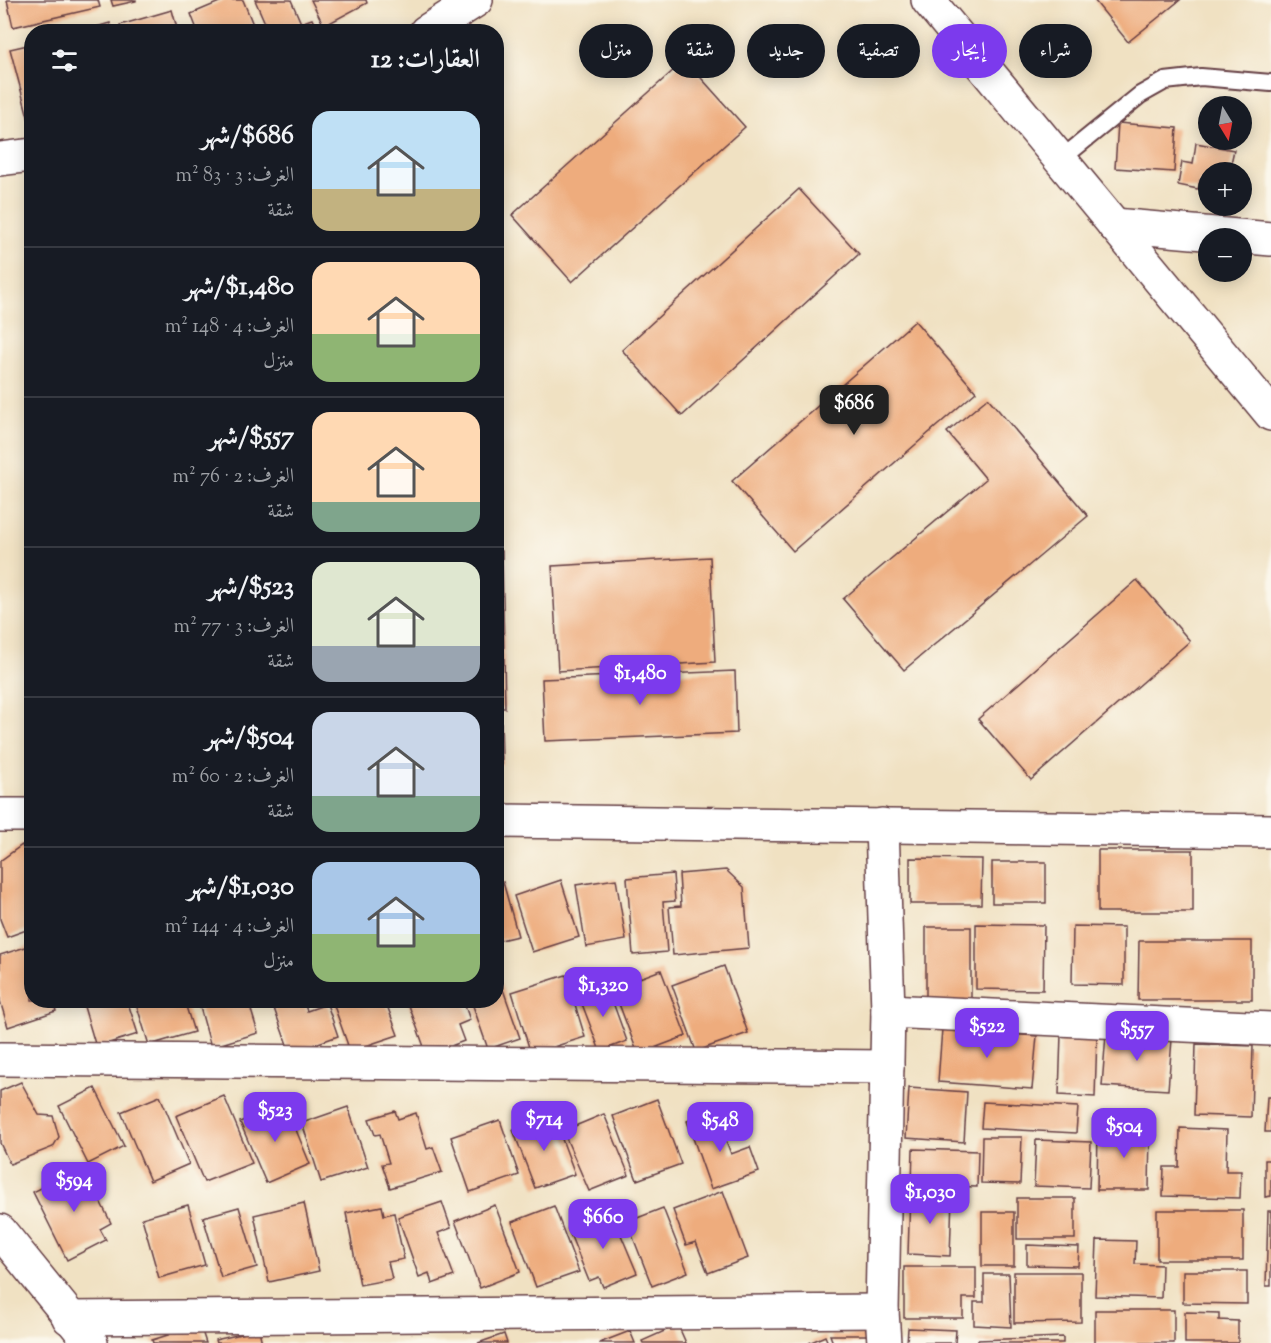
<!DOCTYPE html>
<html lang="ar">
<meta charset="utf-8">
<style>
body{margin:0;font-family:"Sorts Mill Goudy",Amiri,serif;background:#242831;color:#f1f3f6;direction:rtl;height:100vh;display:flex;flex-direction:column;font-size:22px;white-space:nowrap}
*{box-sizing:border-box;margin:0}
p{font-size:20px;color:#9ea1a6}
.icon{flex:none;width:33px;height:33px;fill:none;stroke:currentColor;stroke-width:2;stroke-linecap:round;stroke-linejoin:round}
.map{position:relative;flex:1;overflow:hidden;direction:ltr}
.drawer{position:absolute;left:24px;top:24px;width:480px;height:984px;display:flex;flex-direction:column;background:#171b24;border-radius:24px;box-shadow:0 3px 15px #0003;direction:rtl}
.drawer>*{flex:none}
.hud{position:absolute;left:522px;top:24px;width:570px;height:54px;direction:rtl;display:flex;gap:12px}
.needle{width:39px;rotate:170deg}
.buttons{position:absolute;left:1198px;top:96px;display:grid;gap:12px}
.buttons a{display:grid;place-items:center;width:54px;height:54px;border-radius:50%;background:#171b24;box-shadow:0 3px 15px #0003;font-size:30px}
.price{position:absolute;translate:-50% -51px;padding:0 14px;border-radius:12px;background:#7c3aed;color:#fff;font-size:20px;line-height:39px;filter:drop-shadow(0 2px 3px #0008)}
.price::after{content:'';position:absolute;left:50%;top:36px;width:18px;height:14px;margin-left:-9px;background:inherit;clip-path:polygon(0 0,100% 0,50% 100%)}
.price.selected{background:#222;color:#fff}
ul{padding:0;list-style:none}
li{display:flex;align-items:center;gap:18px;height:150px;padding:0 24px}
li+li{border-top:2px solid #363941}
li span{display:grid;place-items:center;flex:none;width:168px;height:120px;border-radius:18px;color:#555}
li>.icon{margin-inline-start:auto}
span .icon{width:72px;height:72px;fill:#fffc;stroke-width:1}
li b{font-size:26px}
h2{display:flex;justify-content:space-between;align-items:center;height:72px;padding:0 24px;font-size:26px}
.pill{padding:0 21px;border-radius:27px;background:#171b24;box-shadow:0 3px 15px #0003;font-size:21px;line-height:54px}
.pill.selected{background:#7c3aed;color:#fff}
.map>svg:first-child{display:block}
.building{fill:#eeac7d}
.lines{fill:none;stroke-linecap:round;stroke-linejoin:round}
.service-casing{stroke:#633c42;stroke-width:20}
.minor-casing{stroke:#633c42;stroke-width:36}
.service{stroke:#fff;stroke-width:16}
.minor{stroke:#fff;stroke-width:33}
</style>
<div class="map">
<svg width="1271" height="1343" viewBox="0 0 1271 1343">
<rect width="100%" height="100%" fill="#fbf7ec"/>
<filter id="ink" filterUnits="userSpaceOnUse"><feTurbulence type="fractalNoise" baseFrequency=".0167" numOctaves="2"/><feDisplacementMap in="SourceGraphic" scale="12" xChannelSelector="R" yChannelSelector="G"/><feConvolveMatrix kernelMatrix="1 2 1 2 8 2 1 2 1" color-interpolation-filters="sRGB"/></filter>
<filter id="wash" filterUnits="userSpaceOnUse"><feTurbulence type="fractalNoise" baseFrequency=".008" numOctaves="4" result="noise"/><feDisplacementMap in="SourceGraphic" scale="24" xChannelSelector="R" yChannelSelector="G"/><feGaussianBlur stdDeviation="1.35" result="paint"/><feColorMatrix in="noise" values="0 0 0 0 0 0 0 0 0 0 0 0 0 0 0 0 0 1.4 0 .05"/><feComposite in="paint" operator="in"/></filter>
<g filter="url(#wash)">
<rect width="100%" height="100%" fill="#f0e1c2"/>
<g id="blocks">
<g class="building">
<path d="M7,0h91l2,7 -87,20z"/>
<path d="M111,0h25v1l-23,5z"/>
<path d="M224,0h19l13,32h-58l-7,-18z"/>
<path d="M255,0h36l10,23 11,-4 6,13h-49z"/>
<path d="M311,0h55l1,3 -43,23z"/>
<path d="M1094,0h86l-52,42z"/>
<path d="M172,10l6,22h-56l-2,-7z"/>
<path d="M110,23l2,9h-30v-1z"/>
<path d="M32,44v84h-1l-21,-79z"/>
<path d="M685,60l60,67 -173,155 -60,-67z"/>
<path d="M1118,123l59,5 -3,44 -59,-4z"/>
<path d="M1196,143l38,7 -5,22h-20v9l-9,-1 -2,9 -20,-4 4,-23 11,2z"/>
<path d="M799,189l60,65 -177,162 -60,-66z"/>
<path d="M915,321l61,71 -183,159 -61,-70z"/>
<path d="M988,398l100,118 -184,154 -61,-71 143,-120 -39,-47z"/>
<path d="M496,551h6l3,157h-9z"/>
<path d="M710,557l5,105 -157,9 -6,-105z"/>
<path d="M1137,580l53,61 -159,139 -53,-61z"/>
<path d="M735,671l2,62 -192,8 -3,-62z"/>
<path d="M496,716h5l1,48h-6z"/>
<path d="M22,845l10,24v59l-25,9 -7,-18v-58z"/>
<rect x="1098" y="850" width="95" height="62"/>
<path d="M910,858l72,1 -1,45h-71z"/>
<rect x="992" y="862" width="54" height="41"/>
<path d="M726,870l18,17 5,61 -76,7 -4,-48 12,-1 -2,-32z"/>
<path d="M673,874l2,27 -12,1 4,50 -34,3 -6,-77z"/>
<path d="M616,879l10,61 -40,7 -10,-62z"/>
<path d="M561,880l18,57 -47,15 -18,-56z"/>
<path d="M503,882l15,54 -22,5v-57z"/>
<path d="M976,924l68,1 -1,65 -67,-1z"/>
<path d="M1073,926l51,1v58l-52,-1z"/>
<rect x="926" y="927" width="45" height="76"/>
<path d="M1139,941h113v59h-114z"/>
<path d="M32,945v55h21l3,11 -48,16 -8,-26v-46z"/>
<path d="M724,966l24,67 -52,18 -24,-66z"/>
<path d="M661,970l25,66 -48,18 -25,-66z"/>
<path d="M566,975l19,62 -54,17 -19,-62z"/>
<path d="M499,978l21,60 -32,11 -17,-49h25v-21z"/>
<path d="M607,986l20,55 -27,10 -21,-55z"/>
<path d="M82,1000h45l11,34 -42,13z"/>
<path d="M135,1000h49l10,32 -45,13z"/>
<path d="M198,1000h50l10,33 -47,14z"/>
<path d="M271,1000h32l4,11 20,-7 11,32 -48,17z"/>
<path d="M332,1000h53l13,35 -48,16z"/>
<path d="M407,1000h56l7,20 -12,5 6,16 -37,14z"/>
<path d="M942,1029l95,7 -5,53 -94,-7z"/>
<path d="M1061,1034l36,1 -2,62 -36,-2z"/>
<path d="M1106,1034l66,5 -4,51 -66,-4z"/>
<path d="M1196,1044l57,2 -2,71 -57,-2z"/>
<path d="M21,1082l18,33 14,1 6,21 -6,10 -43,17 -10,-21v-52z"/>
<path d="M95,1088l29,58 -36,18 -29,-58z"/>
<path d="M909,1088l58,4 -3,50 -58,-4z"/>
<path d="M160,1096l29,68 -39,17 -29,-69z"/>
<path d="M224,1096l28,67 -48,19 -28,-66z"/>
<path d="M1267,1097h4v35h-6z"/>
<path d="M657,1099l24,65 -44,16 -24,-64z"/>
<path d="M983,1102l95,5 -2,26 -95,-5z"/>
<path d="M285,1103l25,61 -44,19 -26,-61z"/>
<path d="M348,1107l20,60 -47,15 -19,-59z"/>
<path d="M395,1111l3,8 18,-6 11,36 6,-2 9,25 -52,16 -8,-24 7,-1 -9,-29 -5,1 -6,-16z"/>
<path d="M715,1111l16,43 19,-7 9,25 -48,17 -24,-68z"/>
<path d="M604,1114l25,61 -40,16 -26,-60z"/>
<path d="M553,1115l22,59 -40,14 -22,-58z"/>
<path d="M500,1120l19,55 -49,17 -19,-55z"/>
<path d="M1098,1128h52l-1,62h-52z"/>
<path d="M1180,1128l47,2 -1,41h15l-1,27 -77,-2 1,-29h15z"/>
<path d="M982,1137h40l-2,47 -39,-1z"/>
<path d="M1036,1140l55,2 -2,46 -55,-2z"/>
<path d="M913,1149l65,2 -1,36 -65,-2z"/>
<path d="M1265,1160h6v36l-6,1z"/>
<path d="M83,1167l28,56 -11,6 6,11 -39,20 -34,-68z"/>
<path d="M723,1191l25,67 -40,15 -12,-31 -10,3 -13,-35z"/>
<path d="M910,1195l42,2 -2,59 -42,-2z"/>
<rect x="1017" y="1198" width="58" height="41"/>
<path d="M442,1202l9,26 -13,5 16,43 -22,8 -3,-11 -10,4 -21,-60z"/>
<path d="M304,1203l15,68 -50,11 -15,-67z"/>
<path d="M188,1205l17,60 -46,13 -17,-60z"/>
<path d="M495,1205l25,67 -40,16 -25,-67z"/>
<path d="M382,1206l2,9 10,-2 10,46 -16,3 4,17 -32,6 -14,-72z"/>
<path d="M554,1206l25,66 -43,15 -24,-65z"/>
<path d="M239,1207l18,60 -36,10 -18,-60z"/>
<path d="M663,1208l25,64 -36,14 -25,-64z"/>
<rect x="1157" y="1210" width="86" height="50"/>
<path d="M611,1211l26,62 -34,14 -4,-10 -10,4 -21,-52z"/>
<path d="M1268,1211h3v75h-5z"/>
<rect x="982" y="1212" width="32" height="54"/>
<path d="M1097,1240l39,1 -1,23 27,1 -1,33 -66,-2z"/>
<path d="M1027,1245l52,2 -1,19 -51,-1z"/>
<path d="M904,1267h72v31h-13v20h-59z"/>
<path d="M1183,1271h64v33l-64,-1z"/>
<path d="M1014,1272h67v50l-67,1z"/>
<path d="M984,1274h25l2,53 -37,-2v-23h10z"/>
<rect x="1095" y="1310" width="79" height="33"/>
<path d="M1185,1312l34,1v7l19,1v22h-53z"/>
<path d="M200,1325l6,18h-53l-1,-3z"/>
<path d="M678,1325l8,18h-43l-1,-2z"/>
<path d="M908,1328l48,2 -1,13h-48z"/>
<path d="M259,1330l3,13h-46l-1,-3z"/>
<path d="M630,1331l5,12h-36z"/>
<path d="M504,1334l3,9h-29z"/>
<path d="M830,1335h38v8h-35z"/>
<path d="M825,1336l3,7h-19z"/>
<path d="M1063,1337v6h-85v-3z"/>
</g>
</g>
</g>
<g filter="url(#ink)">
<use href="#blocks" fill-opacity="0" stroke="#633c42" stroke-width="1.5"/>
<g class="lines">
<g class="service-casing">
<path id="service" d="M1060,160l80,-65 25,-14 36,-4 70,6"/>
</g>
<g class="minor-casing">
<g id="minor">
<path d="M928,0l343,414"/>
<path d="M426,32l50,-32"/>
<path d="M0,159l32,-4"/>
<path d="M1114,225l157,14"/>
<path d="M0,815h32"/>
<path d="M496,821l775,10"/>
<path d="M882,825l6,186 -6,300 2,32"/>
<path d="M888,1011l383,18"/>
<path d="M0,1059l887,8"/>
<path d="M0,1231l91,112"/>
<path d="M69,1318l813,-7"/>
</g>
</g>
<use href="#service" class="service"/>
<use href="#minor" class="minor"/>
</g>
</g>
</svg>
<div class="buttons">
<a><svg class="needle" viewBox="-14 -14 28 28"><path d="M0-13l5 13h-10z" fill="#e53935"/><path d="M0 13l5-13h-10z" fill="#9ea1a6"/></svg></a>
<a>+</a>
<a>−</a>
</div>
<b class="price selected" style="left:854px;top:436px">$686</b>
<b class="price" style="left:640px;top:706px">$1,480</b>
<b class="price" style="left:603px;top:1018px">$1,320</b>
<b class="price" style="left:987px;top:1059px">$522</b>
<b class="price" style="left:1137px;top:1062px">$557</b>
<b class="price" style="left:275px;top:1143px">$523</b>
<b class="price" style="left:544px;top:1152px">$714</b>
<b class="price" style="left:720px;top:1153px">$548</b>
<b class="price" style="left:1124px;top:1159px">$504</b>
<b class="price" style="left:74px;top:1213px">$594</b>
<b class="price" style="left:930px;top:1225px">$1,030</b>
<b class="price" style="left:603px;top:1250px">$660</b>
<div class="hud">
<a class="pill">شراء</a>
<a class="pill selected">إيجار</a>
<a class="pill">تصفية</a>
<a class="pill">جديد</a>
<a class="pill">شقة</a>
<a class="pill">منزل</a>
</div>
<section class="drawer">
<h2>العقارات: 12<svg class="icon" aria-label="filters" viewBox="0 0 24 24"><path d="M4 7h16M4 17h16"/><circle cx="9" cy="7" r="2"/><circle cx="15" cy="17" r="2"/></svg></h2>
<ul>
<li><span style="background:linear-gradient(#bfe0f5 65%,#c2b280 0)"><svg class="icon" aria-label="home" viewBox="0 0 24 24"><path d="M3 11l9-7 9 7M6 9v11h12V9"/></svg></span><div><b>$686/شهر</b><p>الغرف: 3 · 83 m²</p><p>شقة</p></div></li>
<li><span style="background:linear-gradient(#ffd9b3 60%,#8fb573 0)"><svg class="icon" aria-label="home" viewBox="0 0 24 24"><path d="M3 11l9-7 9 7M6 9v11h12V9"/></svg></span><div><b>$1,480/شهر</b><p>الغرف: 4 · 148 m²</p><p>منزل</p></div></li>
<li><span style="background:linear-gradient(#ffd9b3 75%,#7fa58c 0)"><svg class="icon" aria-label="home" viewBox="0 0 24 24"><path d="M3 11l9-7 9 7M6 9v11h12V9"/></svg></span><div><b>$557/شهر</b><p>الغرف: 2 · 76 m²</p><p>شقة</p></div></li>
<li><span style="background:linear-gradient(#dfe7d0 70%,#9aa5b1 0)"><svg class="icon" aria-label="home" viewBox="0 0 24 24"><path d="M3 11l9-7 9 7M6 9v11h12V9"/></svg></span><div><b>$523/شهر</b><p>الغرف: 3 · 77 m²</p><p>شقة</p></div></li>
<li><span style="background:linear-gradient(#c9d6e8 70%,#7fa58c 0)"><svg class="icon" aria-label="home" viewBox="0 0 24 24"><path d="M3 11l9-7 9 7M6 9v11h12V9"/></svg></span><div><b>$504/شهر</b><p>الغرف: 2 · 60 m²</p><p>شقة</p></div></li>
<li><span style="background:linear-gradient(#a9c7e8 60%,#8fb573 0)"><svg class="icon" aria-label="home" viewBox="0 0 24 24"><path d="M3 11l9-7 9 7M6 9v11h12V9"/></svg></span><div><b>$1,030/شهر</b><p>الغرف: 4 · 144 m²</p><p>منزل</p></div></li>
</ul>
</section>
</div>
